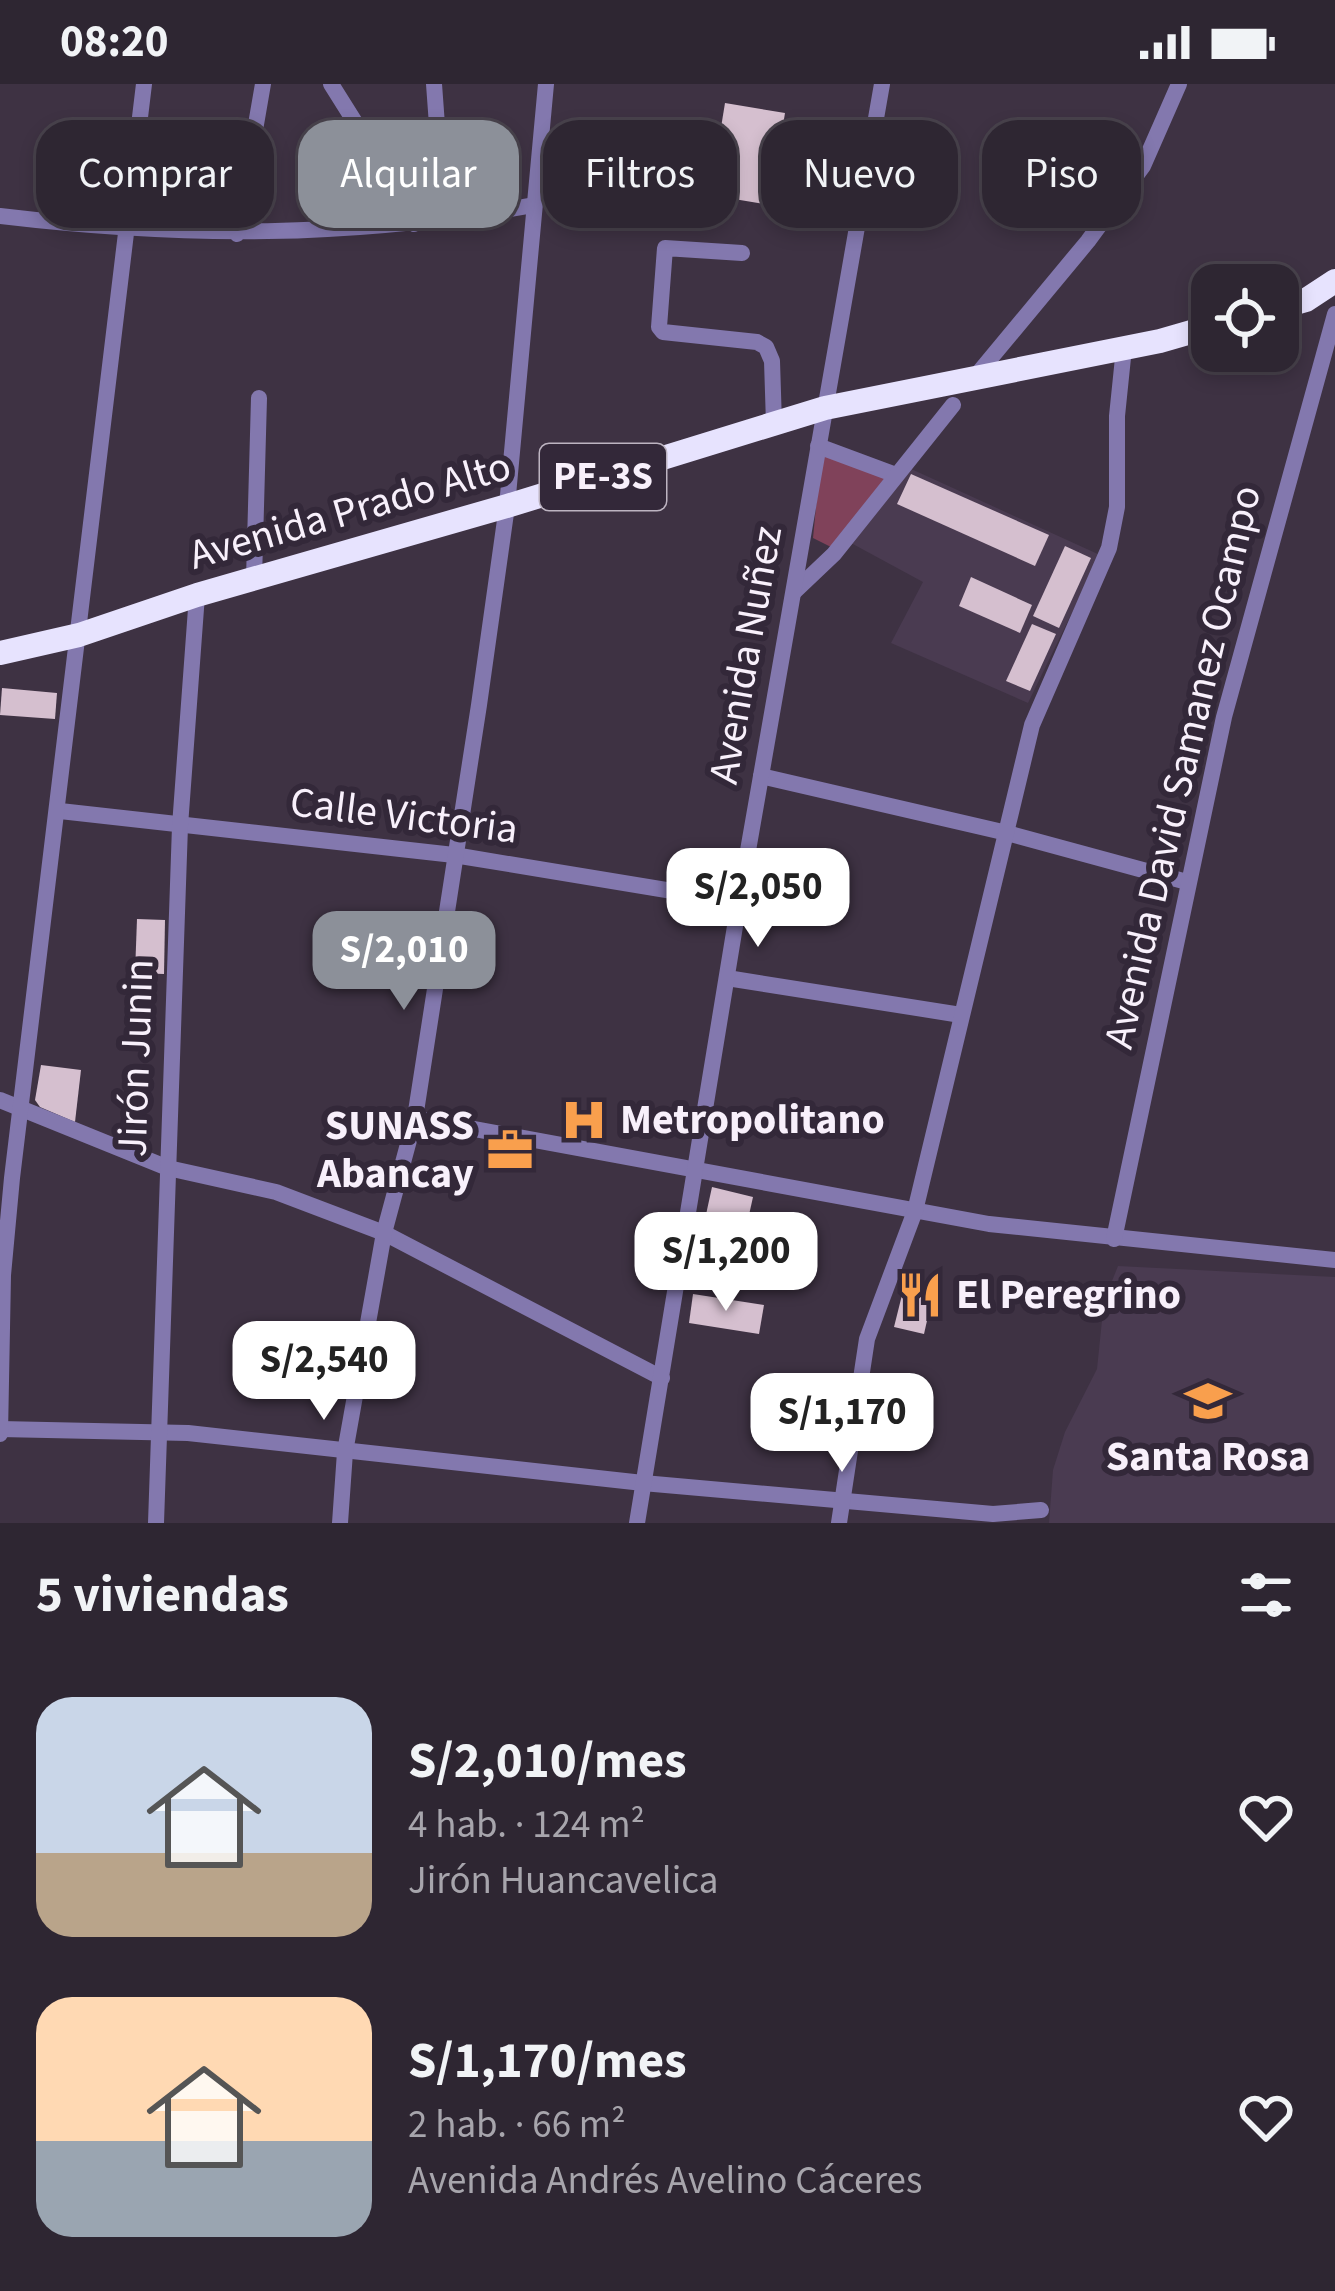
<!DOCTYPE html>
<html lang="es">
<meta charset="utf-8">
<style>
body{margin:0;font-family:"Source Sans 3",sans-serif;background:#362e3a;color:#f1f3f6;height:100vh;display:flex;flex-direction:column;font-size:45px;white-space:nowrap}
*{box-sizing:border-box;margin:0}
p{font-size:39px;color:#a7a5ac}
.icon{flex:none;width:66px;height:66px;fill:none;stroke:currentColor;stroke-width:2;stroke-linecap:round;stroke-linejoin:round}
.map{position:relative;height:1439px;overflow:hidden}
.drawer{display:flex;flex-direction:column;background:#2e2632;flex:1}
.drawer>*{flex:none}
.guide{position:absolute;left:36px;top:36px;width:1263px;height:108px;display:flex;gap:24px}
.fabs{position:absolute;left:1191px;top:180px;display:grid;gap:24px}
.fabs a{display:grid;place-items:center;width:108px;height:108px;border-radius:24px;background:#2e2632;box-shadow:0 6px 18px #0003,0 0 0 3px #49434d;font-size:60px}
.price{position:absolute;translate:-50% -102px;padding:0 27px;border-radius:24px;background:#fff;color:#222;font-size:39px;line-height:78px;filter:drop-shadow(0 3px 6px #0008)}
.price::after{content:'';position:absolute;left:50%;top:72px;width:36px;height:27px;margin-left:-18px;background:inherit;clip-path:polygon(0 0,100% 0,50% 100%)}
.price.on{background:#8c9099;color:#fff}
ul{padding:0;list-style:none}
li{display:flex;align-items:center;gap:36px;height:300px;padding:0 36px}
li span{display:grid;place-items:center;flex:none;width:336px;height:240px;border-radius:36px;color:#555}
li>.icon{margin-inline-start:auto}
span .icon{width:144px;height:144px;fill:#fffc;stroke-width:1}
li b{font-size:51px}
h2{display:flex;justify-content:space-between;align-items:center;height:144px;padding:0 36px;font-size:51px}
.pill{padding:0 42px;border-radius:36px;background:#2e2632;box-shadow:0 6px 18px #0003,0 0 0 3px #49434d;font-size:42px;line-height:108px}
.pill.on{background:#8c9099;color:#fff}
.status{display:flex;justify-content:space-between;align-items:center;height:84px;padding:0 60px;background:#2e2632;direction:ltr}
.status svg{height:33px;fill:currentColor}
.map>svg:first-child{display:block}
.built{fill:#4a3b51}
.green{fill:#80425a}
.building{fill:#d5bfcf}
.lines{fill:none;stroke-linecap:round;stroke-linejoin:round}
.minor{stroke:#8378ae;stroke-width:16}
.highway{stroke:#e7e3fe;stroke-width:24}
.labels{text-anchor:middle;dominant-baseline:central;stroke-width:12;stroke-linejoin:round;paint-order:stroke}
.shield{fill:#332839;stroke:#bdb4c1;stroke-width:3}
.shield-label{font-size:39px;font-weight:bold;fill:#f8f0fb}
.street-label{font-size:42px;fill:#f8f0fb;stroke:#332839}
.poi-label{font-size:42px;font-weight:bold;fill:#f8f0fb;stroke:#332839;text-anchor:start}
</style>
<div class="status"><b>08:20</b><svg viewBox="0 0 49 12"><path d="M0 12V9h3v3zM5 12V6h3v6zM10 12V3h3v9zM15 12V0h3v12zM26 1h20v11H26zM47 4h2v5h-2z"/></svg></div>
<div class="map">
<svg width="1335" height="1439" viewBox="0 0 1335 1439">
<rect width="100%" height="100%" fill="#3e3243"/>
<g class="built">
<path d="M909,384l191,87 -72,148 -137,-60 32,-61 -72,-39z"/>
<path d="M1118,1182l217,11v246h-286l4,-53 12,-38 32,-63 7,-68z"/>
</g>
<path class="green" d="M821,371l66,23 -56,69 -18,-9z"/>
<g class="building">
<path d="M725,19l60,10 -15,92 -60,-10z"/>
<path d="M911,390l138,61 -14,31 -138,-62z"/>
<path d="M1065,462l26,12 -32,70 -26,-12z"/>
<path d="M971,493l61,28 -12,28 -61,-27z"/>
<path d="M1032,540l24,10 -26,57 -24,-10z"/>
<path d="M2,604l55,5 -2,26 -55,-4z"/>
<path d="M137,835l28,1 -1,54 -29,-1z"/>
<path d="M41,981l40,5 -6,52 -35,-15 -5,-7z"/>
<path d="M712,1103l41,10 -10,45 -41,-9z"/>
<path d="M904,1203l29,7 -9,40 -30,-7z"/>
<path d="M693,1210l71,11 -5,29 -70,-11z"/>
</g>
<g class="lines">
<g class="minor">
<path d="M331,0l54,86 29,54"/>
<path d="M434,0l10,137"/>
<path d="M0,132c185,22 350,22 534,-11"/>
<path d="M237,150l26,-150"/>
<path d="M742,169l-77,-5 -6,79 4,5 94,10 9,5 6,14 2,63"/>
<path d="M975,293l113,-136 55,-75 36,-82"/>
<path d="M818,362l78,29"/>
<path d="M254,495l5,-181"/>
<path d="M794,508l40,-38 119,-149"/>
<path d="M761,692l246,57 180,49"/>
<path d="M60,727l394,44 285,47"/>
<path d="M727,894l234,37"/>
<path d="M0,1016l168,68 108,24 108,41 278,145"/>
<path d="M415,1034l574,106 346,36"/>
<path d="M1114,1155l110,-522 111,-403"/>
<path d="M0,1345l188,4 455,50 350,31 48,-4"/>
<path d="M0,1350l3,-159 9,-97 132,-1094"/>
<path d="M156,1439l24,-697 17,-231"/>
<path d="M340,1439l5,-71 39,-219 31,-115 64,-413 28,-199 39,-422"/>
<path d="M637,1439l102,-621 143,-818"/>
<path d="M839,1439l28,-184 48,-128 117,-486 77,-177 8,-41v-91l7,-68"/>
</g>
<g class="highway">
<path d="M1278,224l28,-8 29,-19"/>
<path d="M0,569l79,-18 118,-40 310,-89 318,-98 335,-67 52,-15"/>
</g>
</g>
<defs>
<g id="hospital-bare" transform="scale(3.6)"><path d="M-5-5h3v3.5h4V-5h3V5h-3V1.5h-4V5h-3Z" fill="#f99f4d" stroke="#332839" stroke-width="2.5" paint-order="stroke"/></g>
<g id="office-bare" transform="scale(3.6)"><path d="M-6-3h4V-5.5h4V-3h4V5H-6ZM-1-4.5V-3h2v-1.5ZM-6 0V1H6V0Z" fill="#f99f4d" stroke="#332839" stroke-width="2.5" paint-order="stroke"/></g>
<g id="restaurant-bare" transform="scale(3.6)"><path d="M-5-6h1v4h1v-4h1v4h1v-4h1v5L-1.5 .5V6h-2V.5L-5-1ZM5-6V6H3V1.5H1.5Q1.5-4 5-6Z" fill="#f99f4d" stroke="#332839" stroke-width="2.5" paint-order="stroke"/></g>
<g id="school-bare" transform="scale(3.6)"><path d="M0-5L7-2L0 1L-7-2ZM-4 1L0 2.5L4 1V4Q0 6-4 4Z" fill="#f99f4d" stroke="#332839" stroke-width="2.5" paint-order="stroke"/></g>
</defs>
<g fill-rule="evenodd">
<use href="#hospital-bare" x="584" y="1036"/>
<use href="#office-bare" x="510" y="1066"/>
<use href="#restaurant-bare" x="920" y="1211"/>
<use href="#school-bare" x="1208" y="1317"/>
</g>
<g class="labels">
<rect class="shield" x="540" y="360" width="126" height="66" rx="9"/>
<g class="shield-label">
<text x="603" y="393">PE-3S</text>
</g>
<g class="street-label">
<text transform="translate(350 427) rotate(-16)">Avenida Prado Alto</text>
<text transform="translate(746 571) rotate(-80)">Avenida Nuñez</text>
<text transform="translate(1183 683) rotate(-77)">Avenida David Samanez Ocampo</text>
<text transform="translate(404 732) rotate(7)">Calle Victoria</text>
<text transform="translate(136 974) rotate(-88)">Jirón Junin</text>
</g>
<g class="poi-label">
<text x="620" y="1036">Metropolitano</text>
<text x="474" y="1042" text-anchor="end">SUNASS<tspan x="474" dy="48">Abancay</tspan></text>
<text x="956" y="1211">El Peregrino</text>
<text x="1208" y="1373" text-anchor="middle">Santa Rosa</text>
</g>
</g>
</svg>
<div class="fabs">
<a><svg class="icon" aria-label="locate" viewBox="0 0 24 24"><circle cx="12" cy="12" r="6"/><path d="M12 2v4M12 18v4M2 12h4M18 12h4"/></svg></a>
</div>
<b class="price" style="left:758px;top:866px">S/2,050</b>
<b class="price on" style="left:404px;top:929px">S/2,010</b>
<b class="price" style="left:726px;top:1230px">S/1,200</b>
<b class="price" style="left:324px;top:1339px">S/2,540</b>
<b class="price" style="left:842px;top:1391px">S/1,170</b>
<div class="guide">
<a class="pill">Comprar</a>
<a class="pill on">Alquilar</a>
<a class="pill">Filtros</a>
<a class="pill">Nuevo</a>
<a class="pill">Piso</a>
</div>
</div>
<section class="drawer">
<h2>5 viviendas<svg class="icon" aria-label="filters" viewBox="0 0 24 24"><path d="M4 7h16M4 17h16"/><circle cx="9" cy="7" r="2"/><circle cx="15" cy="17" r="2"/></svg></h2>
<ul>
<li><span style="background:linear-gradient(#c9d6e8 65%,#b9a48a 0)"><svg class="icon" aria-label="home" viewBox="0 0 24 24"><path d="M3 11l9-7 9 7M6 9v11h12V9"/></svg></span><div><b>S/2,010/mes</b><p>4 hab. · 124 m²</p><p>Jirón Huancavelica</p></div><svg class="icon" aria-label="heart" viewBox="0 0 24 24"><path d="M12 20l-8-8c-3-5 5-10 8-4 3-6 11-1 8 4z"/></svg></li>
<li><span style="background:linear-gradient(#ffd9b3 60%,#9aa5b1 0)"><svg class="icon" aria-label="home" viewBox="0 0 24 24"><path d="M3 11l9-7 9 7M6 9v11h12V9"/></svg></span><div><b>S/1,170/mes</b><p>2 hab. · 66 m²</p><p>Avenida Andrés Avelino Cáceres</p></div><svg class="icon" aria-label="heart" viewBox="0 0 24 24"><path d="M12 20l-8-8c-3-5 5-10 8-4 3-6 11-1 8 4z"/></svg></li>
</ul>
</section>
